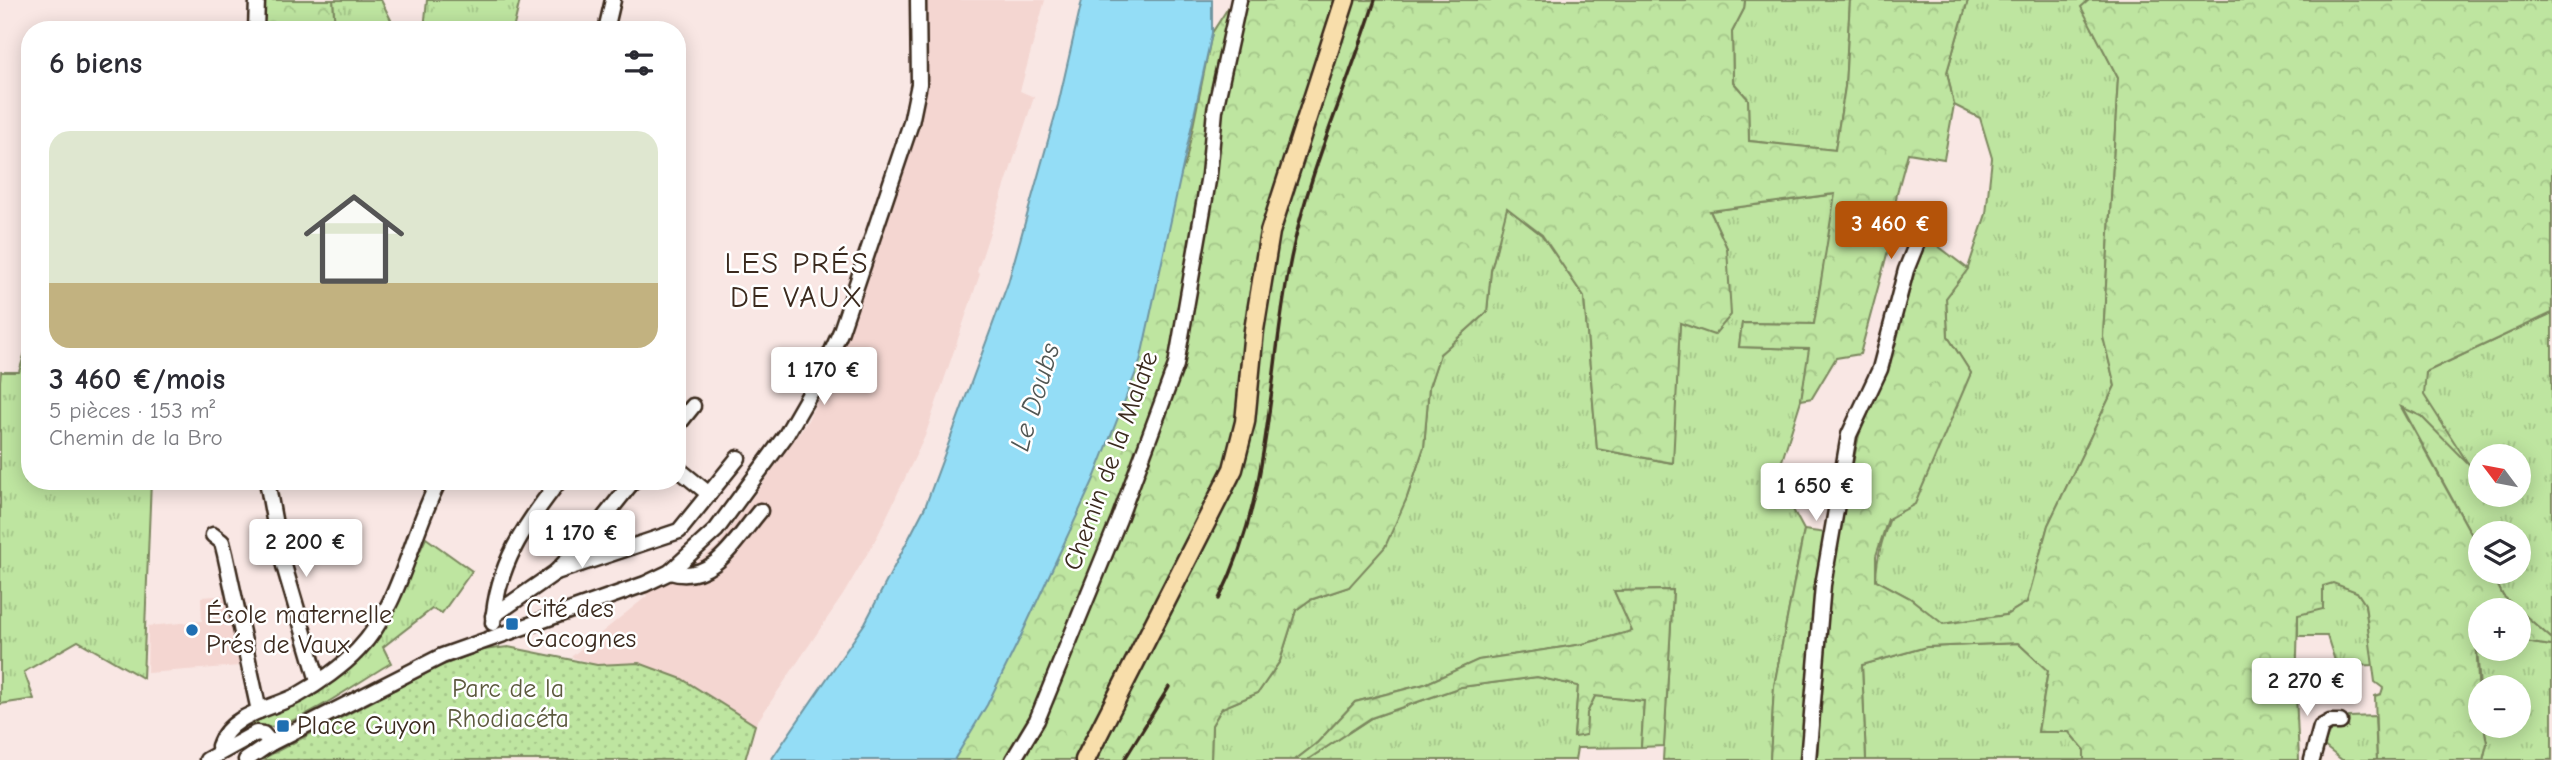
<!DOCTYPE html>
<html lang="fr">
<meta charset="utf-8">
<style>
body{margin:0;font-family:"Comic Neue",sans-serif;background:#f2f2f3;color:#2b2b33;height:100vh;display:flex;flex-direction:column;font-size:26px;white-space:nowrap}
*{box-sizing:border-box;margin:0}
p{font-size:23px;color:#7c7c81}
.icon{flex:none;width:38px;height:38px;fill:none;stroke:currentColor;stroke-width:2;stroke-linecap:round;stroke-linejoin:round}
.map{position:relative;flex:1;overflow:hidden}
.sheet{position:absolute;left:21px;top:21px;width:665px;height:469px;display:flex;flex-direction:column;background:#fff;border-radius:28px;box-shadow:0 4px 18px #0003}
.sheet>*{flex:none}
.needle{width:46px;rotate:302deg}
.tools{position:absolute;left:2468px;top:444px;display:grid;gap:14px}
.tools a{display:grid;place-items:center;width:63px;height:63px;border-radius:50%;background:#fff;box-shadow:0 4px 18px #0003;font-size:35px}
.price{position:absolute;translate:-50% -60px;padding:0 16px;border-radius:7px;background:#fff;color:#222;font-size:23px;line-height:46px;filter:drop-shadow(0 2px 4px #0008)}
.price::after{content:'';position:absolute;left:50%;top:42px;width:21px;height:16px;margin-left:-10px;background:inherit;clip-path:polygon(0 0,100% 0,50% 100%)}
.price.selected{background:#b45309;color:#fff}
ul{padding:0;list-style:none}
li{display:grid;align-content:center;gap:14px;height:371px;padding:0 28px}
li+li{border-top:2px solid #e1e1e2}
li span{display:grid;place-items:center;height:217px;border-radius:21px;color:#555}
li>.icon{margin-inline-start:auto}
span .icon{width:126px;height:126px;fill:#fffc;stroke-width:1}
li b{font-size:30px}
h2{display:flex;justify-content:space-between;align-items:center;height:84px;padding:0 28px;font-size:30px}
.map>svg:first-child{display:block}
.built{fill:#f4d6d1}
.grass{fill:url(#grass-tufts);stroke:#7c885f;stroke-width:2;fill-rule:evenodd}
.forest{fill:url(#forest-crowns);stroke:#7c885f;stroke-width:2}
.park{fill:url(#park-dots);stroke:#7c885f;stroke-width:2}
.water{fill:#94ddf6;stroke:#7095a0;stroke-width:2}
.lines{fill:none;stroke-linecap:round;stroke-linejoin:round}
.minor-casing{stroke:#3b2a1e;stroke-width:19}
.major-casing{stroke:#3b2a1e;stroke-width:23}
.minor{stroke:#fff;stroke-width:14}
.major{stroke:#f8deab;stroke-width:18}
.rail{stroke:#3b2a1e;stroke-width:3.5}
.poi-dot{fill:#1f6fb2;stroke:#fff;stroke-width:2.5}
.labels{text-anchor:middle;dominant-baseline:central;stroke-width:5;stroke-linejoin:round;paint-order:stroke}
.street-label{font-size:26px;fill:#3b2a1e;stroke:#fff}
.poi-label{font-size:26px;fill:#3b2a1e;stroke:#fff;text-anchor:start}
.park-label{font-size:26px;fill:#5c593e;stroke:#fff}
.water-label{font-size:28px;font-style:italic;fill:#515754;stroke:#fff}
.quarter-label{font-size:30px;letter-spacing:2px;fill:#3b2a1e;stroke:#fff}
</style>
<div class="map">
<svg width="2552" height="760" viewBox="0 0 2552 760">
<defs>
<pattern id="grass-tufts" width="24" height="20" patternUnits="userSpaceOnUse" patternTransform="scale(1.75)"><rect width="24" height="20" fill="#bee5a0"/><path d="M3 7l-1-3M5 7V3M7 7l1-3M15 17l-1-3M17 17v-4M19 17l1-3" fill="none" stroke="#a4c589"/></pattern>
<pattern id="forest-crowns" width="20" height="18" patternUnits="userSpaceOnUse" patternTransform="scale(1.75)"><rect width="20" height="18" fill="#bee5a0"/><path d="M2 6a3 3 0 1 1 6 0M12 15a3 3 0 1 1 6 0" fill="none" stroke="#a4c589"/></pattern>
<pattern id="park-dots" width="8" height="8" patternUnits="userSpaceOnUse" patternTransform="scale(1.75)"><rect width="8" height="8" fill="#bee5a0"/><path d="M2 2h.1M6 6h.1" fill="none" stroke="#a4c589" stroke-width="1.8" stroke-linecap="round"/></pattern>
</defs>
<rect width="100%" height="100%" fill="#f9e7e4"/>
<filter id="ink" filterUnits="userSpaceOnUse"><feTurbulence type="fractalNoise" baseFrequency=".0143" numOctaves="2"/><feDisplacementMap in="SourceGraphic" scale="14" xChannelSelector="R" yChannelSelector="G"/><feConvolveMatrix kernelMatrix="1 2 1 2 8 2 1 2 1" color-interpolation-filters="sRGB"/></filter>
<g filter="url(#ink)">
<g class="built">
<path d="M925,0h120l-25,91 14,6 -57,175 3,2 -55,162 -48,101 -34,58 -88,130 -73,-46 -43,-16 -42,2 -26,-8 76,-61 -4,-5 49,-26 25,-18 90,-125 33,-71 85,-256z"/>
<path d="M229,595l11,71 -93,7 1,-47 54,-5 -1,-24z"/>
</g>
<g class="grass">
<path d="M333,0h48l15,30h-61z"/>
<path d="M427,0h93l-7,30h-89z"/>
<path d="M1745,0h105l-5,87 -10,63 -86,-9 -1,-42 -15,-17 -1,-50 12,-23z"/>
<path d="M1968,0h121l-7,7 36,71 -15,258 12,50 -67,139 -21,77 -21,13 -64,9 -32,-26 -34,-18c1,-68 62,-148 95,-207l-23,-36 -2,-39 22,-30 18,-54 6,-56 -12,-40 -26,-13 -7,-33z"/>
<path d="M1836,194l-22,130 -72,-1 -3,24 71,2 -9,51 -21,67 3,24 21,39 -30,156 -4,74h-107l10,-170 -59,1 19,40 -50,13 -104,16 -54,24 -70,18 -38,41 -22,17h-84l1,-35 10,-17 36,-15 22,-32 16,-51 14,-10 39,-13 57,-87 18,-53 5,-60 11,-33 47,-42 4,-42 15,-63 36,28 42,62 13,152 75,14 8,-141 47,-74 -17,-37z"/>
<path d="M2552,313v326l-49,-43 -12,-24h27v-38h-38v16l-79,-145 20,11 45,45 -43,-66 3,-23zM2480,457h38v38h-38z"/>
<path d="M30,336v145h121l-8,197 -65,-37 -54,31 10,27 -34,5v-323l1,-9h18z"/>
<path d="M426,538l46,33 -30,42 -10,-4 -49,38 8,16c-30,17 -83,56 -115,63 -9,2 -17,0 -26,3l-3,-6 47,-17 60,-42 34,-44z"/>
<path d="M2333,582l24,10 8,12 9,61 -26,1v-5h-13l-8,-25h-29v-22l25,-28z"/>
<path d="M2476,634l4,1v14h38v-8l34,5v114h-69l4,-17 -3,-17h34v-38h-38z"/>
<path d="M2018,643l30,28 -10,61h31l15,18v10h-218l-4,-95 64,-18z"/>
<path d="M1537,677l41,9 -4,50 12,-1 1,-22 8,-17 49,5 -3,46 -64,1 -2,12h-268l64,-42 90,-31z"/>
<path d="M2375,716l2,44h-35l-18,-14c5,-17 6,-19 24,-19l1,-10z"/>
</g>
<g class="forest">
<path d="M259,0h74l2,30h-77z"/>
<path d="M1233,0h512l-1,9 -12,23 1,50 15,17 1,42 86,9 10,-63 5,-87h118l-21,72 7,33 -10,54 -36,-6 -11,40 -7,50 -30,111 -24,4 -24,40 -11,2 8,-51 -70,-2 3,-24 72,1 21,-130 -125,17 17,37 4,67 -17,20 -34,-12 -7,140 -76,-14 -13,-152 -42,-62 -35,-27 -16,62 -4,42 -47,42 -11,33 -5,60 -18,53 -21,47 -36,40 -39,13 -14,10 -16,51 -22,32 -36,15 -10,17 -1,35h-264l239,-599 26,-128z"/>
<path d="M2089,0h463v313l-126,59 -2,23 45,70 -48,-49 -20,-9 79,143v22h11l12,24 49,43v7l-34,-5v-30h-38v24h-4l4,91h4l3,17 -4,17h-106l-2,-64 6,-2 2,-6 -8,-6 -10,-78 -8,-12 -24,-9 -10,3v23l-25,6 -2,79 3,66h-215v-10l-15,-18h-31l10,-61 -30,-28 -92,4 -64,18 4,95h-49l13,-188 29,-137 27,-63 39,-136 43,33 -22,29 2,39 23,36 -56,131 -27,15 -12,37v24l34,18 33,26 63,-9 21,-13 21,-77 67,-139 -12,-49 15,-259 -37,-71z"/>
<path d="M1804,530l23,3 -23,227h-34l4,-74z"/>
<path d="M1673,590l-9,156 -23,1 3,-46 -49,-5 -8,17 -1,22 -12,2 4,-51 -41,-9 -76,10 -90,31 -64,42h-12l22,-17 38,-41 70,-18 53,-24 105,-16 49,-13 -18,-40z"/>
</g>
<path class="park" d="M508,647l89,18 42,-2 43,16 73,46 -10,35h-485l178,-93 45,-17z"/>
<path class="water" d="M1082,0h130v33l-72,329 -47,119 -73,157 -33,67 -33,55h-183l94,-137 60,-116 83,-224 50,-178z"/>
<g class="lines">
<g class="minor-casing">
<g id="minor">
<path d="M256,30l1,-30"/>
<path d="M606,30l7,-30"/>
<path d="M677,426l16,-20"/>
<path d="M677,468l32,26"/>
<path d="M267,481l13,71 38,129"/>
<path d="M213,535l9,7 3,12 34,157"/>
<path d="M556,572l123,-41 59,-73"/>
<path d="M670,572c43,13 66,-33 90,-61"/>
<path d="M493,616l63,-44 31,-33 46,-58"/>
<path d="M493,623c4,-58 31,-97 66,-142"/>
<path d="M222,750l-3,-4c11,-33 53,-37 79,-51 20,-11 45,-29 60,-45 44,-46 52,-115 81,-169"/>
<path d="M207,760l49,-27 7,1 8,9"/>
<path d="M246,760l25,-17 171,-87 203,-72 25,-12 46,-42 70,-95 37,-64 18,-40 70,-208 8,-39 -1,-84"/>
<path d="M1013,760l24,-40 82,-201 57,-154 33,-190 6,-65 24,-110"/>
<path d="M1808,760l15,-175 26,-150 31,-66 26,-99 15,-37"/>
<path d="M2312,760l9,-33 9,-5h10"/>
</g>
</g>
<g class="major-casing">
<path id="major" d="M1085,760l148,-291 12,-47 9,-92 16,-98 75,-232"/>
</g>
<use href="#minor" class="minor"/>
<use href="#major" class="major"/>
<g class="rail">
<path d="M1219,599c55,-111 48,-224 72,-341 18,-89 57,-172 84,-258"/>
<path d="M1124,760l45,-73"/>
</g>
</g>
</g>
<g class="poi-dot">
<rect x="505" y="617" width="14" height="14" rx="3.5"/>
<circle cx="192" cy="630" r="7"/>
<rect x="276" y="719" width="14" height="14" rx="3.5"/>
</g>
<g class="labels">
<g class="street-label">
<text transform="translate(1111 461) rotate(-70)">Chemin de la Malate</text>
</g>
<g class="poi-label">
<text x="526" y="609">Cité des<tspan x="526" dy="30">Gacognes</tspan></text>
<text x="206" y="615">École maternelle<tspan x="206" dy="30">Prés de Vaux</tspan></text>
<text x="297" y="726">Place Guyon</text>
</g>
<g class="park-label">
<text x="508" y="689">Parc de la<tspan x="508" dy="30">Rhodiacéta</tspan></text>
</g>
<g class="water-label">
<text transform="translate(1035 397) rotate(-73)">Le Doubs</text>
</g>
<g class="quarter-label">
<text x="797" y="263">LES PRÉS<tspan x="797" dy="34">DE VAUX</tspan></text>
</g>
</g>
</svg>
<div class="tools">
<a><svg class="needle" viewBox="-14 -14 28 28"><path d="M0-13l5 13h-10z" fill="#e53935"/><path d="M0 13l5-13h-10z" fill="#7c7c81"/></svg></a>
<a><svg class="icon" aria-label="layers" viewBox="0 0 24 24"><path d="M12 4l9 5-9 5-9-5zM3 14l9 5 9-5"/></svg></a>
<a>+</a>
<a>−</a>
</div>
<b class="price selected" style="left:1891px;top:261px">3 460 €</b>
<b class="price" style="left:824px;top:407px">1 170 €</b>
<b class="price" style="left:1816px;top:523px">1 650 €</b>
<b class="price" style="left:582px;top:570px">1 170 €</b>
<b class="price" style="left:306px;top:579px">2 200 €</b>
<b class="price" style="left:2307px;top:718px">2 270 €</b>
<section class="sheet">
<h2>6 biens<svg class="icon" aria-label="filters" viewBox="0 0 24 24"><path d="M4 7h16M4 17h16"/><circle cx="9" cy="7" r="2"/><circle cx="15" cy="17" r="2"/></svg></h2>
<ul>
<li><span style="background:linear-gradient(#dfe7d0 70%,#c2b280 0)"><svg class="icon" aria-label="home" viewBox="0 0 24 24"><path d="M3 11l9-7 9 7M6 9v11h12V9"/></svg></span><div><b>3 460 €/mois</b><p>5 pièces · 153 m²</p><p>Chemin de la Bro</p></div></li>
</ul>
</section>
</div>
